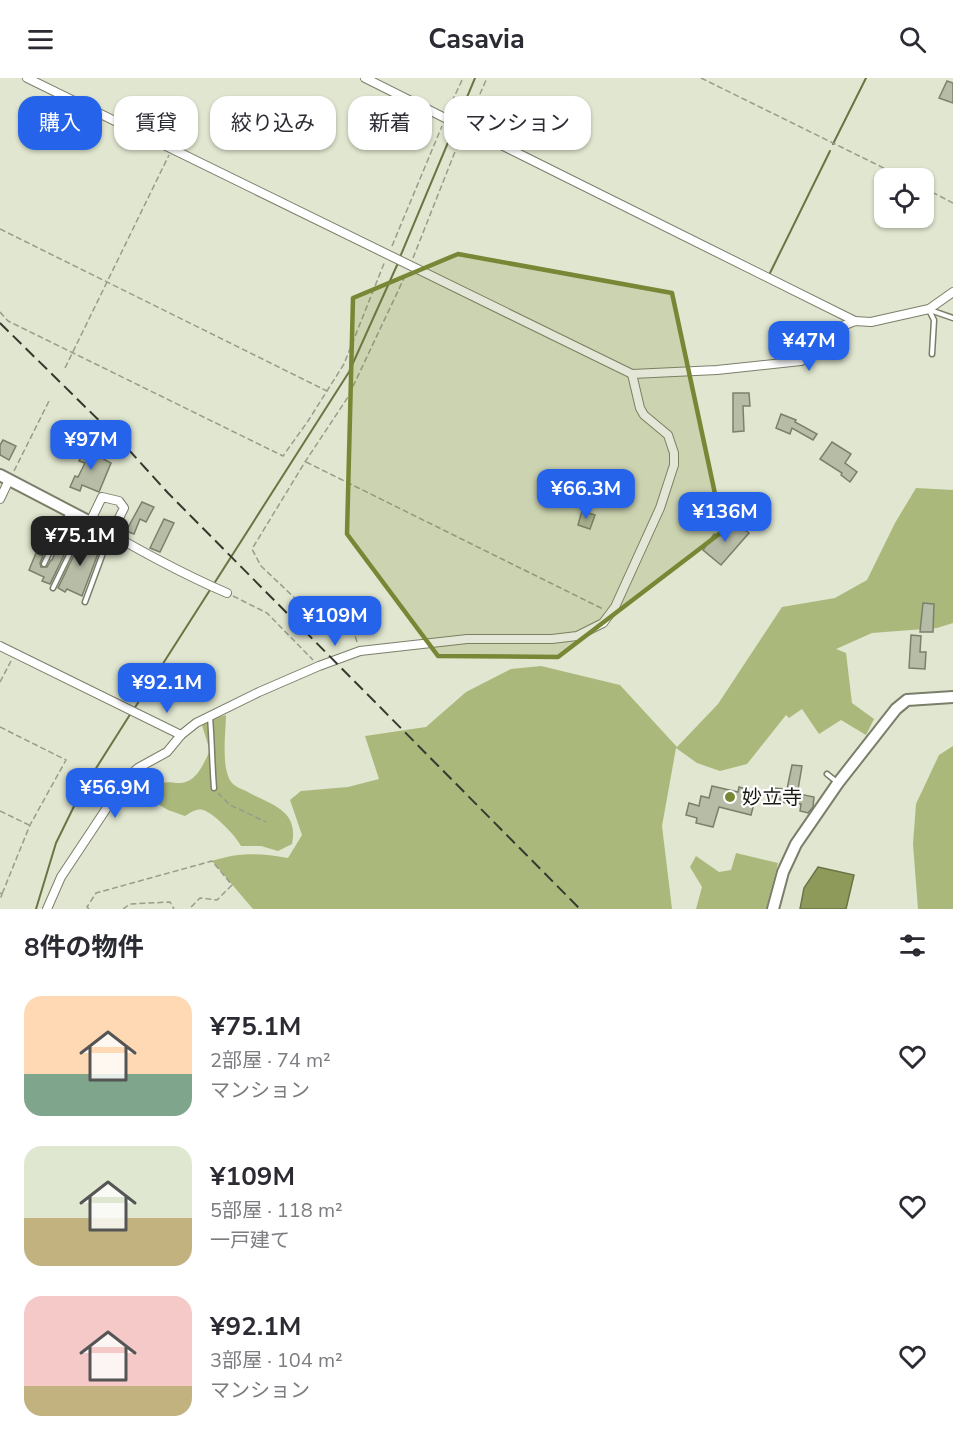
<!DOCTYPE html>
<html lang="ja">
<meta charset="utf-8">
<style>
body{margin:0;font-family:"Nunito Sans","Noto Sans JP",sans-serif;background:#f2f2f3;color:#2b2b33;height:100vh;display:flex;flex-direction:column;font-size:22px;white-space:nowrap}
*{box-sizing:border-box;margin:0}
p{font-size:20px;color:#7c7c81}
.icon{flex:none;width:33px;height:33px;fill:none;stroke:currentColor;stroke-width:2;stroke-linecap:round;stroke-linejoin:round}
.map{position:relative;height:831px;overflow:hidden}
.panel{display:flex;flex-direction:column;background:#fff;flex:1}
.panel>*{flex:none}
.banner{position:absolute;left:18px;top:18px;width:600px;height:54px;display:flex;gap:12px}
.tools{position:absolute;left:874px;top:90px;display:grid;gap:12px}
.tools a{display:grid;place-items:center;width:60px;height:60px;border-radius:12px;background:#fff;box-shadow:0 2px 4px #0004;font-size:30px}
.price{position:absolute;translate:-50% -51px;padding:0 14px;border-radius:12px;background:#2563eb;color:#fff;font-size:20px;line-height:39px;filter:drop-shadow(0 2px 3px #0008)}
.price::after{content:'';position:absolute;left:50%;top:36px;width:18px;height:14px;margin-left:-9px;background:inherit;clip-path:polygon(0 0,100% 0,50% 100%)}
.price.selected{background:#222;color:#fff}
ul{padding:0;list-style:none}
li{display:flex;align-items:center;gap:18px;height:150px;padding:0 24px}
li span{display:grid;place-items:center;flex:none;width:168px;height:120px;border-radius:18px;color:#555}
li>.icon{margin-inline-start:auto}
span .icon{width:72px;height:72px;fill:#fffc;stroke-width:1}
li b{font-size:26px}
h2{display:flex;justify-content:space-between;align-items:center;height:72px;padding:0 24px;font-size:26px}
.chip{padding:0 21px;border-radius:18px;background:#fff;box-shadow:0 2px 4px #0004;font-size:21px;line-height:54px}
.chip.selected{background:#2563eb;color:#fff}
header{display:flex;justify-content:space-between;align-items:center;height:78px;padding:0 24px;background:#fff;font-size:27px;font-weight:700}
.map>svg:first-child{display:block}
.green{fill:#abb87c}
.water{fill:#8d9a5a;stroke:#6a7445;stroke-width:1.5}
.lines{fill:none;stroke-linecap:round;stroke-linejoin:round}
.stream{stroke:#6a7445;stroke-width:2}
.building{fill:#b7bca6;stroke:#7b806b;stroke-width:1.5}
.lane-casing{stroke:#7a7f6a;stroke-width:7}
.street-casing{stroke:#7a7f6a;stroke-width:10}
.secondary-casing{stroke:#7a7f6a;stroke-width:14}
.path{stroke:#989c8b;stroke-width:1.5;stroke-dasharray:6 3;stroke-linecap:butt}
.lane{stroke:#fff;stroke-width:4}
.street{stroke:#fff;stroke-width:8}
.secondary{stroke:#fff;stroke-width:10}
.rail{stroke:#35382e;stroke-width:2;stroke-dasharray:12 6;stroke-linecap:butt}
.marked{fill:#788735;fill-opacity:0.2;stroke:#788735;stroke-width:4.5;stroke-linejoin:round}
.poi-dot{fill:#788735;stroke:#fff;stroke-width:2}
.labels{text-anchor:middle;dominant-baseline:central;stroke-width:4.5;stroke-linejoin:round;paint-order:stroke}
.poi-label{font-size:20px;fill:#191b13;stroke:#fff;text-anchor:start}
</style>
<header><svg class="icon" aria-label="menu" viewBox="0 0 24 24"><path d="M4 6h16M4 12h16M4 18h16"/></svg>Casavia<svg class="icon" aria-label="search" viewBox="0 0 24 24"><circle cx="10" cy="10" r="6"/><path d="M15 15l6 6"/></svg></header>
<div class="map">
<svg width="953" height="831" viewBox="0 0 953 831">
<rect width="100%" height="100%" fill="#e0e6cf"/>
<g class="green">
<path d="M916,410l37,2v133l-16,5 -65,5 -36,16 10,4 6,50 22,16 -8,16 -25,-15 -22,14 -17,-25 -13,9 -3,-3 -39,49 -27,7 -23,-8 -21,-15 -14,78 10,83h-419l-41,-48c28,-9 47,-8 76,-3l14,-23 -12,-35 11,-9 47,-4 31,-8 -14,-43 61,-9 40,-35 45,-23 30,-3 79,19 57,62 41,-43 64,-97 53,-9 32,-18 28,-57z"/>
<path d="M226,637c0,17 -6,56 7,69 3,3 9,5 13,7 25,14 53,18 46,53l-14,7 -17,-5h-20c-5,-10 -27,-33 -38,-36 -7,-2 -13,3 -18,6l-17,-6 -19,-11c14,-29 24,-9 41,-19 10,-6 15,-20 20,-29l-9,-29z"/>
<path d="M953,668v163h-35l-5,-65 3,-40 23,-49z"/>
<path d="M736,775l42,10 -12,46h-70l6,-22 -12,-20 6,-11 23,16 12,-2z"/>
</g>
<path class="water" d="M818,789l36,8 -8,34h-46l4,-21z"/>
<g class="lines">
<g class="stream">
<path d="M833,66l33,-66"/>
<path d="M400,179l75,-179"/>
<path d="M770,195l60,-122"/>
<path d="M134,631l215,-337 49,-109"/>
<path d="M36,831l20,-66 25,-51 50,-79"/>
</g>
</g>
<g class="building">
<path d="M947,3l6,2v20l-14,-5z"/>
<path d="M733,315h16l1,13h-7l1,25 -11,1z"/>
<path d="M781,336l15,6 -1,2 22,12 -4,6 -21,-12 -2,6 -14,-6z"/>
<path d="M3,362l13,6 -7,14 -9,-5v-10z"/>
<path d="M832,364l19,12 -6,9 12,9 -7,10 -9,-7 1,-2 -22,-14z"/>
<path d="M86,369l13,6 -1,3 13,7 -12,29 -17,-7 -2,6 -10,-4 5,-11 3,1 7,-14 -6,-2z"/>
<path d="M142,424l12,5 -8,15 -6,-3 -6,15 -8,-3z"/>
<path d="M582,433l13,4 -5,14 -12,-4z"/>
<path d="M164,441l10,4 -14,29 -10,-4z"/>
<path d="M734,444l15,11 -28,32 -18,-15 11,-16 8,2z"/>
<path d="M71,445l7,3 -28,58 -8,-3 2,-4 -15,-7 7,-17 7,3 -3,7 1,4h6l4,-7h1l13,-30 2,1z"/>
<path d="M86,452l8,5 -5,11 10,5 -17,45 -15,-7 -2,3 -7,-4z"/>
<path d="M923,525l11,1 -1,28h-13z"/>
<path d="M911,557l10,1 -1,16h6l-1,17 -16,-1z"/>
<path d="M792,687l10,1 -4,24h1v4l15,3 -1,10 -5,6 -8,-2 1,-7 -21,-2v-3h-8l1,-11 14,1z"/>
<path d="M712,708l26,6 1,-5 18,5 -6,23 -32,-8 -6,20 -17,-4 1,-5 -11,-3 3,-12 10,3 2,-10 8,2z"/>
</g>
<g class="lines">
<g class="lane-casing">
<g id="lane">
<path d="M929,232l5,10 -2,34"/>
<path d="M930,232l23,8"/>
<path d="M44,486l25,-52"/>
<path d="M53,510l33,-68"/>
<path d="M85,524l25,-68"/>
<path d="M210,639c2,24 2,47 4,71"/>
<path d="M827,696l10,8"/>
</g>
</g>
<g class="street-casing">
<g id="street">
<path d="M27,0l605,296 85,-4 84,-9 11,-6 12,-18 16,-10 15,-6 16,1 58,-13 24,-17"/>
<path d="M365,0l80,40"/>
<path d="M465,49l390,194"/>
<path d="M0,421l9,-19"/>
<path d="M111,456l13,-26 -5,-7 -17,-4 -12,25c44,25 90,51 137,71"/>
<path d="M0,568l181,89"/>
<path d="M47,831l14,-32 65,-98 12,-11 29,-16 14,-17 15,-12 63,-31 60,-26 41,-15 107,-12h85l25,-3 26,-13 12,-16 45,-99 14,-43v-12l-6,-18 -24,-20 -4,-7 -8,-34"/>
</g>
</g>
<g class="secondary-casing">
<g id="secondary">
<path d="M0,397l90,47"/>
<path d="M773,831l10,-37 13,-28 42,-61 58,-74 11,-9 46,-3"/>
</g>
</g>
<g class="path">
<path d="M701,0l203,100"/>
<path d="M448,32l15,-32"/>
<path d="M469,41l18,-41"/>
<path d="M924,110l29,15"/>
<path d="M0,151l327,162"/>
<path d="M392,168l50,-120"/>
<path d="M413,180l49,-124"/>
<path d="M0,234l8,9 275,135 25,-35 36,-57 41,-103"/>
<path d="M65,290l104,-213"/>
<path d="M306,384l297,147"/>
<path d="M14,393l35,-70"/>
<path d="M233,518l34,17 46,47"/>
<path d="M357,564l-9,-29 -29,8 -58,-55 -9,-17 53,-87 43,-65 58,-123"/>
<path d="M0,604l11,-21"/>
<path d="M0,649l66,33 -36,65 -28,69"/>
<path d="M218,715l12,12 36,17"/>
<path d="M0,733l29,14"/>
<path d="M0,815l2,1 -2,6"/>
<path d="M89,831l-2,-2 9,-14 116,-32 20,24 -15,15 -17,-2 -11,11"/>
<path d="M123,831l7,-5 40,-2 4,7"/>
</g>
<use href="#lane" class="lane"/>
<use href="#street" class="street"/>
<use href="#secondary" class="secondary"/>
<path class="rail" d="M0,245l128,126 40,44 412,416"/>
</g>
<path class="marked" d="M458,176l214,39 51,238 -165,126 -120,-1 -91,-122 6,-236z"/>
<circle class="poi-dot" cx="730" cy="719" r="6"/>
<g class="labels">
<g class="poi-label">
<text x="742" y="719">妙立寺</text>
</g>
</g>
</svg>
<div class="tools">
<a><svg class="icon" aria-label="locate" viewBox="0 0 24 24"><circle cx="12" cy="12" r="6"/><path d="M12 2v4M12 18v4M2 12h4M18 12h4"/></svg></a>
</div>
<b class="price" style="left:809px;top:294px">¥47M</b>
<b class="price" style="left:91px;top:393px">¥97M</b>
<b class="price" style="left:586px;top:442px">¥66.3M</b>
<b class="price" style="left:725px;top:465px">¥136M</b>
<b class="price selected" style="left:80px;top:489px">¥75.1M</b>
<b class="price" style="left:335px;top:569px">¥109M</b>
<b class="price" style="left:167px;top:636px">¥92.1M</b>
<b class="price" style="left:115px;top:741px">¥56.9M</b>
<div class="banner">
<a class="chip selected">購入</a>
<a class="chip">賃貸</a>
<a class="chip">絞り込み</a>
<a class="chip">新着</a>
<a class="chip">マンション</a>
</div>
</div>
<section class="panel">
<h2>8件の物件<svg class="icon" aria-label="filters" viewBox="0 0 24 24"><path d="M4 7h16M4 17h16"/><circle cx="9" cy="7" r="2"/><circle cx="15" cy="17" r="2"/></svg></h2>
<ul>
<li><span style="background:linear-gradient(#ffd9b3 65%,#7fa58c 0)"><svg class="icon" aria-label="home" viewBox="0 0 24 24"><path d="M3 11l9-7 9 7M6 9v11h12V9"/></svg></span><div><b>¥75.1M</b><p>2部屋 · 74 m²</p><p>マンション</p></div><svg class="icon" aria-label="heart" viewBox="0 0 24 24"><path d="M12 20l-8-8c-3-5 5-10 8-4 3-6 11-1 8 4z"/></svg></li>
<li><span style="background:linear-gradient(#dfe7d0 60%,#c2b280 0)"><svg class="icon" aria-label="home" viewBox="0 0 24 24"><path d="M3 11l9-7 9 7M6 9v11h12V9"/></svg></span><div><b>¥109M</b><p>5部屋 · 118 m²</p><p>一戸建て</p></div><svg class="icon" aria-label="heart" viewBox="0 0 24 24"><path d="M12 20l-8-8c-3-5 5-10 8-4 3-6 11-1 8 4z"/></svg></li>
<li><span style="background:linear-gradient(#f6c9c9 75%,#c2b280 0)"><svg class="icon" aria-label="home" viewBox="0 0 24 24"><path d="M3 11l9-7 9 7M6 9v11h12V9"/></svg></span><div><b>¥92.1M</b><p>3部屋 · 104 m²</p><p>マンション</p></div><svg class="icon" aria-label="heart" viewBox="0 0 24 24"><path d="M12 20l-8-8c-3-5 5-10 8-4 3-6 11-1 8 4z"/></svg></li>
</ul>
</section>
